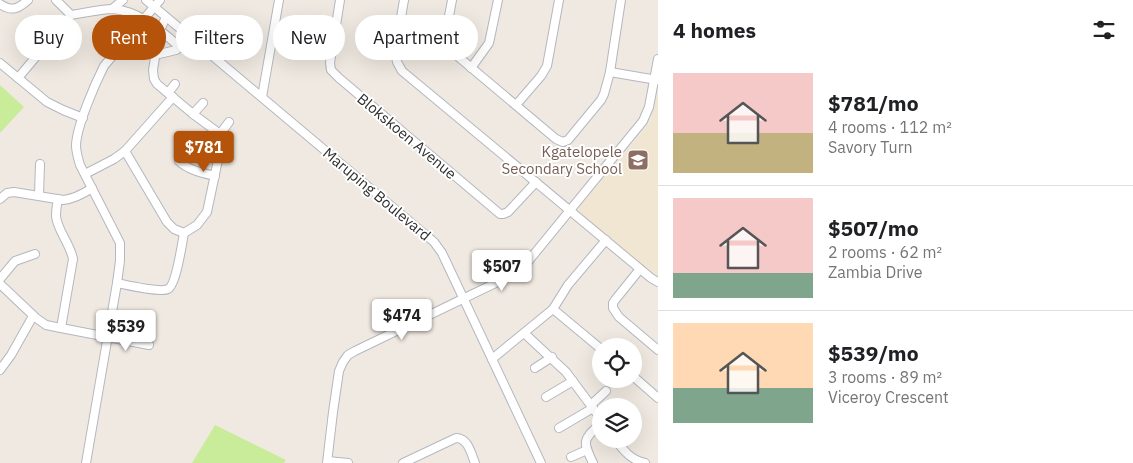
<!DOCTYPE html>
<meta charset="utf-8">
<style>
body{margin:0;font-family:"IBM Plex Sans",sans-serif;background:#f6f6f6;color:#202124;height:100vh;display:flex;flex-direction:column;font-size:19px;white-space:nowrap}
*{box-sizing:border-box;margin:0}
p{font-size:16px;color:#757577}
.icon{flex:none;width:28px;height:28px;fill:none;stroke:currentColor;stroke-width:2;stroke-linecap:round;stroke-linejoin:round}
.map{position:relative;flex:1;overflow:hidden}
.details{display:flex;flex-direction:column;background:#fff;width:475px}
.details>*{flex:none}
.banner{position:absolute;left:15px;top:15px;width:475px;height:45px;display:flex;gap:10px}
.controls{position:absolute;left:592px;top:338px;display:grid;gap:10px}
.controls a{display:grid;place-items:center;width:50px;height:50px;border-radius:50%;background:#fff;box-shadow:0 5px 20px #0002;font-size:25px}
.price{position:absolute;translate:-50% -42px;padding:0 11px;border-radius:5px;background:#fff;color:#222;font-size:16px;line-height:32px;filter:drop-shadow(0 1px 2px #0008)}
.price::after{content:'';position:absolute;left:50%;top:30px;width:15px;height:11px;margin-left:-8px;background:inherit;clip-path:polygon(0 0,100% 0,50% 100%)}
.price.selected{background:#b45309;color:#fff}
ul{padding:0;list-style:none}
li{display:flex;align-items:center;gap:15px;height:125px;padding:0 15px}
li+li{border-top:1px solid #e0e0e0}
li span{display:grid;place-items:center;flex:none;width:140px;height:100px;border-radius:0px;color:#555}
li>.icon{margin-inline-start:auto}
span .icon{width:60px;height:60px;fill:#fffc;stroke-width:1}
li b{font-size:21px}
h2{display:flex;justify-content:space-between;align-items:center;height:60px;padding:0 15px;font-size:21px}
.chip{padding:0 18px;border-radius:22px;background:#fff;box-shadow:0 5px 20px #0002;font-size:18px;line-height:45px}
.chip.selected{background:#b45309;color:#fff}
main{display:flex;flex:1;min-height:0}
.map>svg:first-child{display:block}
.education{fill:#f0e6d1}
.pitch{fill:#c9ec9a}
.lines{fill:none;stroke-linecap:round;stroke-linejoin:round}
.minor-casing{stroke:#b4b7c1;stroke-width:10}
.minor{stroke:#fff;stroke-width:8}
.labels{text-anchor:middle;dominant-baseline:central;stroke-width:4;stroke-linejoin:round;paint-order:stroke}
.street-label{font-size:15px;fill:#2e2e2e;stroke:#fff}
.education-label{font-size:15px;fill:#785e54;stroke:#fff;text-anchor:end}
</style>
<main>
<div class="map">
<svg width="658" height="463" viewBox="0 0 658 463">
<rect width="100%" height="100%" fill="#efe9e1"/>
<path class="education" d="M658,90v188l-3,-1 -76,-63v-6l72,-86 6,-31z"/>
<g class="pitch">
<path d="M0,85l24,22 -24,26z"/>
<path d="M215,425l71,35 -2,3h-92z"/>
</g>
<g class="lines">
<g class="minor-casing">
<g id="minor">
<path d="M56,0l15,15"/>
<path d="M146,0l288,242 8,11 99,210"/>
<path d="M340,0l-10,63 1,7 8,8 161,136h3l5,-2 28,-30"/>
<path d="M404,0l-9,52 2,10 5,9 249,207 7,4"/>
<path d="M452,0c-2,13 -9,37 -3,49l107,90 7,3 5,-2 33,-40 3,-6 6,-22 11,-72"/>
<path d="M0,4c12,8 18,5 28,-4"/>
<path d="M112,9l11,-9"/>
<path d="M71,15c13,-2 30,-6 42,-6 27,2 48,22 67,38"/>
<path d="M166,17l-7,15 -6,38 1,9 3,5 36,30 27,20"/>
<path d="M155,55l21,-5 16,-12"/>
<path d="M0,63l47,39 16,8 20,8"/>
<path d="M471,68l18,-25 9,-43"/>
<path d="M610,72l47,8"/>
<path d="M18,78l53,-63"/>
<path d="M168,93l7,-9"/>
<path d="M262,97l17,-97"/>
<path d="M516,105l25,-29 6,-10 12,-66"/>
<path d="M193,114l10,-11"/>
<path d="M220,134l9,-12"/>
<path d="M125,151l42,71 7,7 10,4"/>
<path d="M179,161c9,9 23,12 36,15"/>
<path d="M85,174l29,-15 11,-8 48,-54"/>
<path d="M39,195l1,-31"/>
<path d="M0,199l7,-6 7,-1 49,8c11,-1 20,-6 29,-12"/>
<path d="M58,199c-1,5 -2,11 -2,17 1,14 14,27 17,43l-12,69"/>
<path d="M184,233l13,-8 10,-13 15,-71 -2,-7"/>
<path d="M640,269l-25,31 -2,3v5l6,9 39,33"/>
<path d="M0,279l15,-18 20,-7"/>
<path d="M117,283c10,2 43,10 51,6 8,-4 14,-45 16,-56"/>
<path d="M0,284l36,34 10,7 15,3 88,17"/>
<path d="M553,309l48,40"/>
<path d="M524,333l42,39 35,47"/>
<path d="M492,359l61,-50 15,-24 38,-45"/>
<path d="M535,368l17,-11"/>
<path d="M0,370l11,-15 22,-39"/>
<path d="M634,377l24,21"/>
<path d="M546,397l27,-16"/>
<path d="M591,405l15,-14"/>
<path d="M559,428l34,-20"/>
<path d="M615,439c9,12 16,21 30,24"/>
<path d="M571,457l16,-7"/>
<path d="M328,461l20,2"/>
<path d="M86,463l31,-180 3,-22v-18l-40,-78c-2,-7 -4,-13 -4,-20 1,-20 19,-61 28,-79l56,-66"/>
<path d="M327,463l6,-51 6,-41 4,-9 5,-7 7,-4 155,-75 10,-6 6,-6 117,-143 6,-14 9,-48"/>
<path d="M403,463l53,-25c12,0 15,15 19,25"/>
<path d="M593,463c-11,-23 -10,-23 8,-40"/>
</g>
</g>
<use href="#minor" class="minor"/>
</g>
<defs>
<g id="school-square" transform="scale(1.125)"><rect x="-9" y="-9" width="18" height="18" rx="4" fill="#8d6e63" stroke="#fff"/><path d="M0-5L7-2L0 1L-7-2ZM-4 1L0 2.5L4 1V4Q0 6-4 4Z" fill="#fff"/></g>
</defs>
<g fill-rule="evenodd">
<use href="#school-square" x="638" y="160"/>
</g>
<g class="labels">
<g class="street-label">
<text transform="translate(407 136) rotate(40)">Blokskoen Avenue</text>
<text transform="translate(377 194) rotate(40)">Maruping Boulevard</text>
</g>
<g class="education-label">
<text x="622" y="151">Kgatelopele<tspan x="622" dy="17">Secondary School</tspan></text>
</g>
</g>
</svg>
<div class="controls">
<a><svg class="icon" aria-label="locate" viewBox="0 0 24 24"><circle cx="12" cy="12" r="6"/><path d="M12 2v4M12 18v4M2 12h4M18 12h4"/></svg></a>
<a><svg class="icon" aria-label="layers" viewBox="0 0 24 24"><path d="M12 4l9 5-9 5-9-5zM3 14l9 5 9-5"/></svg></a>
</div>
<b class="price selected" style="left:204px;top:173px">$781</b>
<b class="price" style="left:502px;top:292px">$507</b>
<b class="price" style="left:402px;top:341px">$474</b>
<b class="price" style="left:126px;top:352px">$539</b>
<div class="banner">
<a class="chip">Buy</a>
<a class="chip selected">Rent</a>
<a class="chip">Filters</a>
<a class="chip">New</a>
<a class="chip">Apartment</a>
</div>
</div>
<section class="details">
<h2>4 homes<svg class="icon" aria-label="filters" viewBox="0 0 24 24"><path d="M4 7h16M4 17h16"/><circle cx="9" cy="7" r="2"/><circle cx="15" cy="17" r="2"/></svg></h2>
<ul>
<li><span style="background:linear-gradient(#f6c9c9 60%,#c2b280 0)"><svg class="icon" aria-label="home" viewBox="0 0 24 24"><path d="M3 11l9-7 9 7M6 9v11h12V9"/></svg></span><div><b>$781/mo</b><p>4 rooms · 112 m²</p><p>Savory Turn</p></div></li>
<li><span style="background:linear-gradient(#f6c9c9 75%,#7fa58c 0)"><svg class="icon" aria-label="home" viewBox="0 0 24 24"><path d="M3 11l9-7 9 7M6 9v11h12V9"/></svg></span><div><b>$507/mo</b><p>2 rooms · 62 m²</p><p>Zambia Drive</p></div></li>
<li><span style="background:linear-gradient(#ffd9b3 65%,#7fa58c 0)"><svg class="icon" aria-label="home" viewBox="0 0 24 24"><path d="M3 11l9-7 9 7M6 9v11h12V9"/></svg></span><div><b>$539/mo</b><p>3 rooms · 89 m²</p><p>Viceroy Crescent</p></div></li>
</ul>
</section>
</main>
